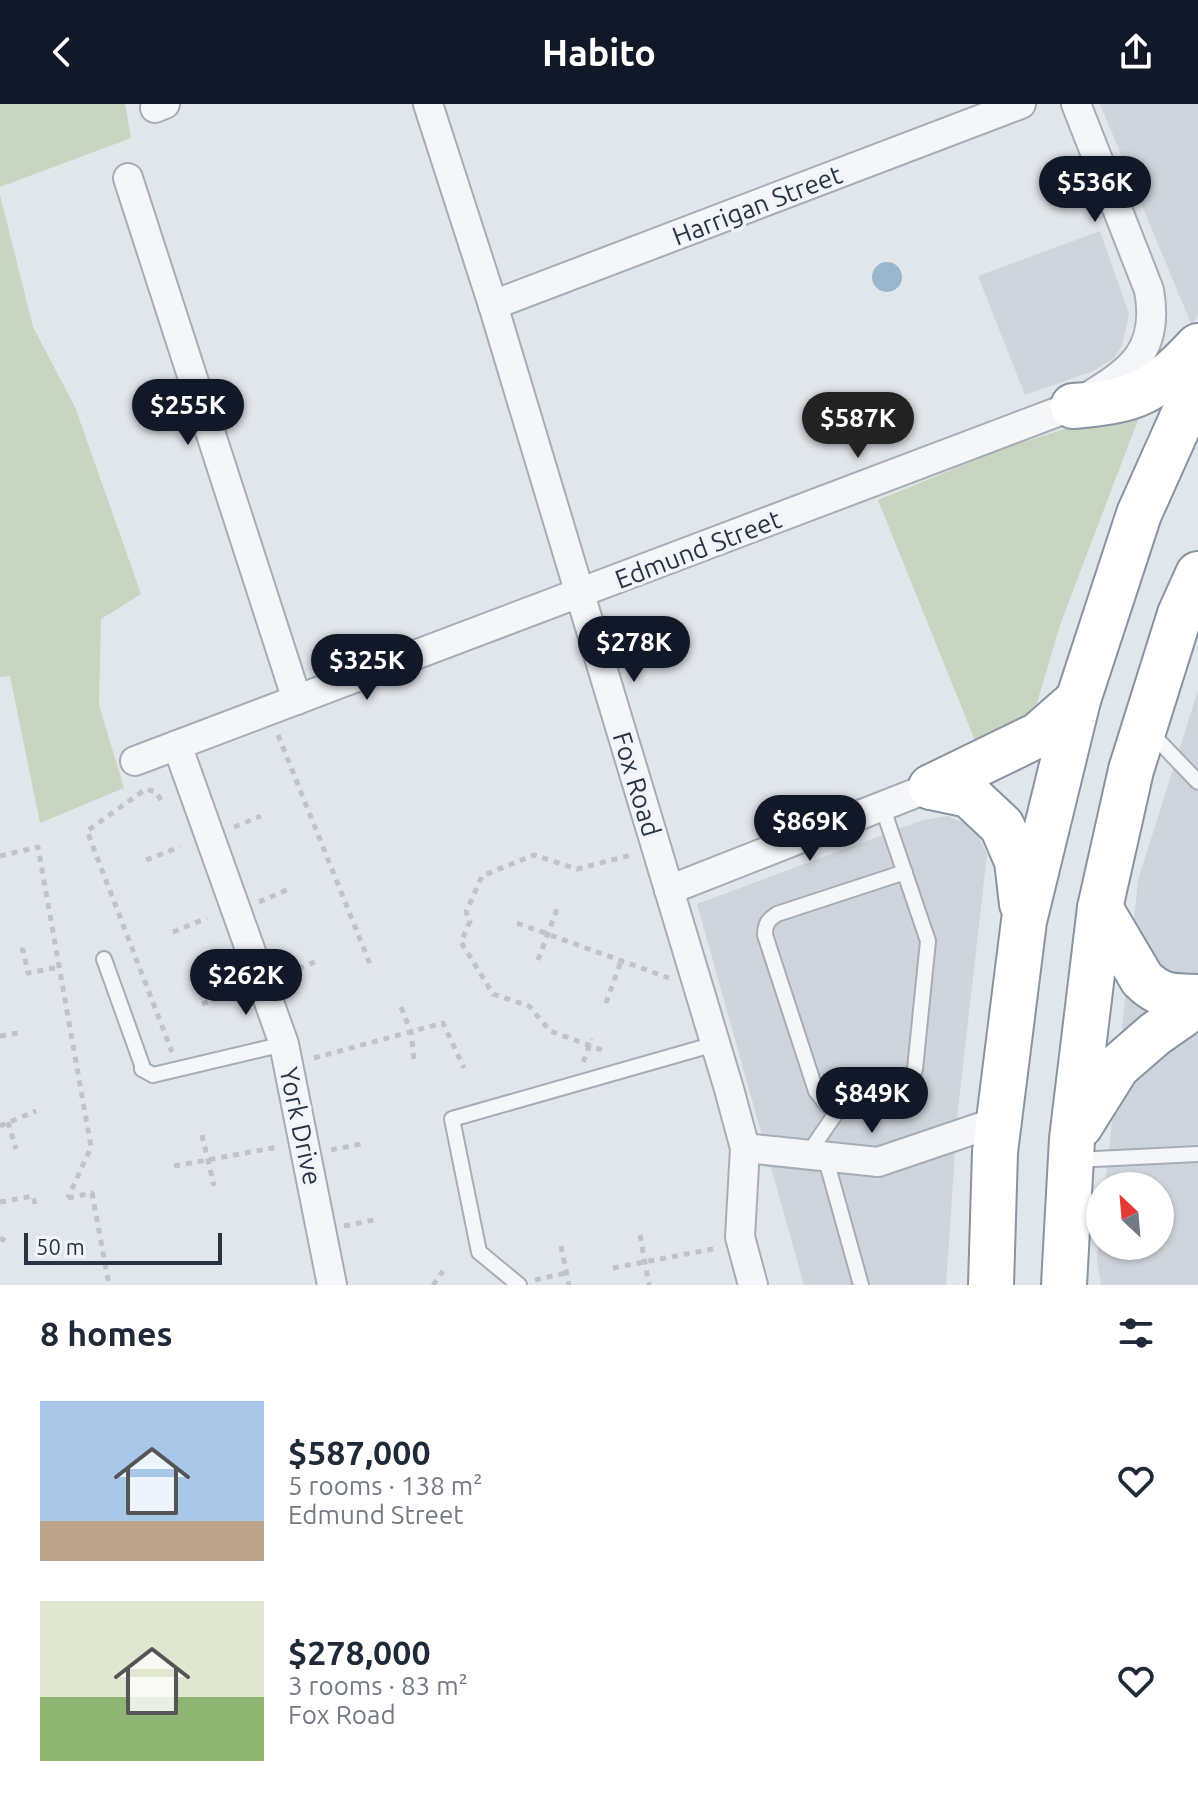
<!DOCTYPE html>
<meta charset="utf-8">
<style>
body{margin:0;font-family:Ubuntu,sans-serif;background:#f2f2f3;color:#1f2937;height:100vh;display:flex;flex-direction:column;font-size:30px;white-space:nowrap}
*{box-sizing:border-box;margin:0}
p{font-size:26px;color:#747a83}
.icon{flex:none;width:44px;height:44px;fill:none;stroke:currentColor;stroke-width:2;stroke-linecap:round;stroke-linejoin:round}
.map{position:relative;height:1181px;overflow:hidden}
.side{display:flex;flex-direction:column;background:#fff;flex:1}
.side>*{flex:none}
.needle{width:52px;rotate:334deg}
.fabs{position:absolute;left:1086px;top:1068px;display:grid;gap:16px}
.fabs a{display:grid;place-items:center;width:88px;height:88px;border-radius:50%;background:#fff;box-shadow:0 2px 6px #0004;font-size:40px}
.scale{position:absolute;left:24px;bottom:20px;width:198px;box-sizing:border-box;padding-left:8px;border:4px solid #283444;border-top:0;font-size:22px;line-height:28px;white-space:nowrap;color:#283444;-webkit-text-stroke:6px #f1f4f8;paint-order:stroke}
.price{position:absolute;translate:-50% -68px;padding:0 18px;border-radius:28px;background:#111827;color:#fff;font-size:26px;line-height:52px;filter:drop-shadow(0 2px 4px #0008)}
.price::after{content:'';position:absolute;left:50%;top:48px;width:24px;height:18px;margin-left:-12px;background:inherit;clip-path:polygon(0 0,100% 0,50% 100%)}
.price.active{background:#222;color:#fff}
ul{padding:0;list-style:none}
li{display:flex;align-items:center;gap:24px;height:200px;padding:0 40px}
li span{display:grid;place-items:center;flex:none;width:224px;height:160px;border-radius:0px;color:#555}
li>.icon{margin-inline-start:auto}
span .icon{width:96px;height:96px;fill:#fffc;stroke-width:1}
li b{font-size:34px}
h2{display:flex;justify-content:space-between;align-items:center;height:96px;padding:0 40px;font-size:34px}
header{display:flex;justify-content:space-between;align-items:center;height:104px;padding:0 40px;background:#111827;color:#fff;font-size:36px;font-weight:600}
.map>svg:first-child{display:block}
.built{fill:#cfd5dd}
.green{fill:#c8d6c1}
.water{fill:#99b7ce}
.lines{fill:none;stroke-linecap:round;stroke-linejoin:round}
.service-casing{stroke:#a6adb6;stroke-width:18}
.minor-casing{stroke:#a6adb6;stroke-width:32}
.trunk-casing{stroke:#8794a3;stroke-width:48}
.path{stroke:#bfc4ca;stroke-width:5;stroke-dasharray:6 6;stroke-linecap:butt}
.service{stroke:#f4f6f9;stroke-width:14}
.minor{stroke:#f4f6f9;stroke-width:28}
.trunk{stroke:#fff;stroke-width:44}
.labels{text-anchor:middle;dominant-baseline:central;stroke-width:7;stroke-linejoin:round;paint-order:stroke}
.street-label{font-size:26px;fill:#283444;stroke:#f1f4f8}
</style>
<header><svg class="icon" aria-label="back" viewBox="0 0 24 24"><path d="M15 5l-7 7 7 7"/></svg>Habito<svg class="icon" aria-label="share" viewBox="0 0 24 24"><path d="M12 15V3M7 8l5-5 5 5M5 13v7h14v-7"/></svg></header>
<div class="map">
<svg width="1198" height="1181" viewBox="0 0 1198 1181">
<rect width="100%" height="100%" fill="#e1e6eb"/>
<g class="built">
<path d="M1100,0h98v211l-6,11z"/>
<path d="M1100,127l29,83 -7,32 -8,12 -21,13 -68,24 -47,-119z"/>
<path d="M1198,586v595h-97l-4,-26 3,-29v16h60v-60h-55l33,-306z"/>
<path d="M948,712l18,8 13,14 8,16 -29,256 -12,175h-142l-107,-381 226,-84z"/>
</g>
<g class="green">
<path d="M0,0h125l6,34 -131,49z"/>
<path d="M0,91l33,132 42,80 66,187 -40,25 -2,86 25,83 -84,35 -30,-147 -10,1z"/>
<path d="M1141,308l-81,213 -23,78c-12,22 -39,29 -61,40l-98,-243 132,-54 71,-22z"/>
</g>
<circle class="water" cx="887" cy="173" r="15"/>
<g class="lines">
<g class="service-casing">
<g id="service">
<path d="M1151,629l47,49"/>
<path d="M882,702l46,135 -13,128c-5,21 -59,34 -77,41l-11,-5 -11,-14 -51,-156c0,-11 3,-15 12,-21l128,-42"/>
<path d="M104,855l38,106v4l11,6 131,-31"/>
<path d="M808,1050l30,-44"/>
<path d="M825,1052l36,129"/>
<path d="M1075,1056l123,-6"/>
<path d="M519,1181l-40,-33 -27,-133 263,-75"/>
</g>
</g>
<g class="minor-casing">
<g id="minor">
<path d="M428,0l65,201 236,784 16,59 -5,89 13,48"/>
<path d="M155,4l10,-4"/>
<path d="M128,74l169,522"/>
<path d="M493,201l528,-201"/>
<path d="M177,641l107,299 48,241"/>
<path d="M135,657l938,-355c51,-32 88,-48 76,-116l-73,-186"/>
<path d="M669,786l262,-103"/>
<path d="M745,1044l133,14 121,-41"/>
</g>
</g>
<g class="trunk-casing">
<g id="trunk">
<path d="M1073,302c64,-5 82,-14 125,-60"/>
<path d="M931,683l38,8 33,31 15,35 5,43"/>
<path d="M931,683l107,-52 40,-35"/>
<path d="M1100,804l42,71c19,19 31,17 56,18"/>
<path d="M1080,1022l37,-59 38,-33 43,-30"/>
<path d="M991,1181l4,-133 29,-231 54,-221 61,-186 59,-132"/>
<path d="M1064,1181l8,-146 28,-231 31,-138 49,-156 18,-40"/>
</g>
</g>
<g class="path">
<path d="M278,631l94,234"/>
<path d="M161,696l-5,-8 -10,-3 -59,42 85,221"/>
<path d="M234,723l27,-11"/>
<path d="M0,752l38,-9 53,300 -23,51"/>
<path d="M146,756l34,-13"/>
<path d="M259,798l30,-13"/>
<path d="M517,819l152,55"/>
<path d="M173,828l34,-14"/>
<path d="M20,846h3l5,23 31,-6"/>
<path d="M538,856l19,-51"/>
<path d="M287,869l30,-12"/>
<path d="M606,899l15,-42"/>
<path d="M202,900l33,-13"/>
<path d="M401,903l10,25 3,28"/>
<path d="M0,932l23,-4"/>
<path d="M602,946l-52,-19 -21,-25 -36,-12 -32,-52 9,-21 -4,-9 16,-36 52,-21 43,14 54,-14"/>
<path d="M314,954l129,-35 21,45"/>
<path d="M583,958l9,-23"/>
<path d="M8,1018l8,27"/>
<path d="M0,1022l36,-15"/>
<path d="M202,1031l12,51"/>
<path d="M331,1046l35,-7"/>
<path d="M174,1062l104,-19"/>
<path d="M68,1094l24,-5 17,92"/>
<path d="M0,1098l33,-6 2,8"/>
<path d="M344,1122l34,-7"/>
<path d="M640,1131l9,50"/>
<path d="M0,1134l5,3"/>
<path d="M561,1142l8,39"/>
<path d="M613,1164l105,-20"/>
<path d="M535,1176l31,-7"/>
<path d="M433,1181l10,-14"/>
</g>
<use href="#service" class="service"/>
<use href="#minor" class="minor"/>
<use href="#trunk" class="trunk"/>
</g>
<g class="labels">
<g class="street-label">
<text transform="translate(757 101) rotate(-21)">Harrigan Street</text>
<text transform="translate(698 445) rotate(-21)">Edmund Street</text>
<text transform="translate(637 680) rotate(73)">Fox Road</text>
<text transform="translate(301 1022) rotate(78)">York Drive</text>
</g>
</g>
</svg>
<div class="fabs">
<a><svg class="needle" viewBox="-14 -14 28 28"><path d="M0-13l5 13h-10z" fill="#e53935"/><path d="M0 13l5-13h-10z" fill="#747a83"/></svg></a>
</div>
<div class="scale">50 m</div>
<b class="price" style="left:1095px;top:120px">$536K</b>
<b class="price" style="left:188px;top:343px">$255K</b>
<b class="price active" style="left:858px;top:356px">$587K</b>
<b class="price" style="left:634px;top:580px">$278K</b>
<b class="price" style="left:367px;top:598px">$325K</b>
<b class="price" style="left:810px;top:759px">$869K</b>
<b class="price" style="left:246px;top:913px">$262K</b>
<b class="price" style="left:872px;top:1031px">$849K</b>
</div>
<section class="side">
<h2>8 homes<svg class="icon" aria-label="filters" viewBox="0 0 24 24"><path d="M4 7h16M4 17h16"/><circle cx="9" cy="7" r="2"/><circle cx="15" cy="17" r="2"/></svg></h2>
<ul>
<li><span style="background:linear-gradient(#a9c7e8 75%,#b9a48a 0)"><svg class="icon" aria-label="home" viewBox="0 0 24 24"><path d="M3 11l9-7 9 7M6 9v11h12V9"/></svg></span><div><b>$587,000</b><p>5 rooms · 138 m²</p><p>Edmund Street</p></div><svg class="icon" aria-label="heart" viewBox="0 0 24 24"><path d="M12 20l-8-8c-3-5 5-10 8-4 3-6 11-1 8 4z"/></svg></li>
<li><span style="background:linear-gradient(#dfe7d0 60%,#8fb573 0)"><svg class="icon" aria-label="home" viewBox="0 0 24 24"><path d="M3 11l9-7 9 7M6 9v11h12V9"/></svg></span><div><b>$278,000</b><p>3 rooms · 83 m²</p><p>Fox Road</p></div><svg class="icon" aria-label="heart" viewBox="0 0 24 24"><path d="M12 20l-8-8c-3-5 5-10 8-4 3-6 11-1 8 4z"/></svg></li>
</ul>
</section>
